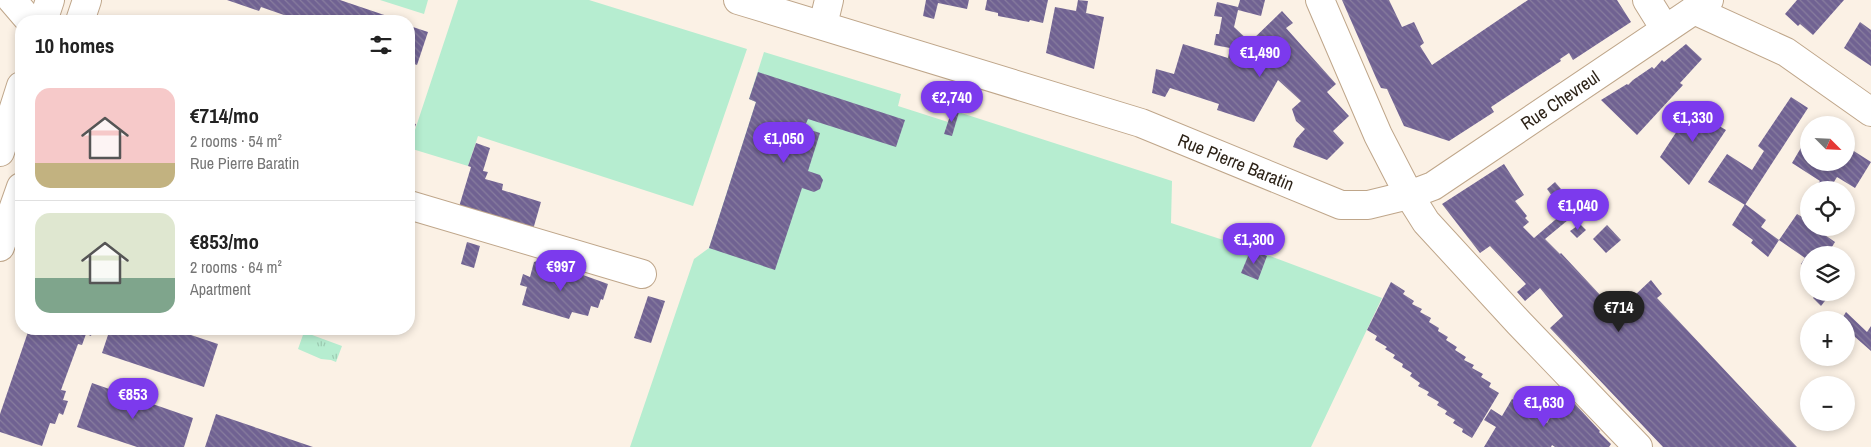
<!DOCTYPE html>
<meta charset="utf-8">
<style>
body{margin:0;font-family:"Archivo Narrow",sans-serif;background:#f2f2f2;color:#222;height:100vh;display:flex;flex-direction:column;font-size:19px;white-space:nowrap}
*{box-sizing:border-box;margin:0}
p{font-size:16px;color:#767676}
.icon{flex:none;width:28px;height:28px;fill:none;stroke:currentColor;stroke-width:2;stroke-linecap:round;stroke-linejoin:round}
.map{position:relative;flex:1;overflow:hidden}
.details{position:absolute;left:15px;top:15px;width:400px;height:320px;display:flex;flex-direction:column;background:#fff;border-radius:20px;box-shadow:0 2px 8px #0003}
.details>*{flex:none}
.needle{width:32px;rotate:114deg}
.buttons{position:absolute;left:1800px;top:116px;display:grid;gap:10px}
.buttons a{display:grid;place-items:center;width:55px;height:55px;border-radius:50%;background:#fff;box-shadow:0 2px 8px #0003;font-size:25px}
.price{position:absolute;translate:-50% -42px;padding:0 11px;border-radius:18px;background:#7c3aed;color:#fff;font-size:16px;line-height:32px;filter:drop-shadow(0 1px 2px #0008)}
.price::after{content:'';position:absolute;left:50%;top:30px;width:15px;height:11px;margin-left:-8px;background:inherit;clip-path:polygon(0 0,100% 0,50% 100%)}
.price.active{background:#222;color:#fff}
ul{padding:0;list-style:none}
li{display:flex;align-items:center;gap:15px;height:125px;padding:0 20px}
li+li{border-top:1px solid #e0e0e0}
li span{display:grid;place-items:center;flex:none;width:140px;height:100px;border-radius:15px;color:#555}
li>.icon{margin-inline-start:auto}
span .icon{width:60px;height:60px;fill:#fffc;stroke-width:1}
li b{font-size:21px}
h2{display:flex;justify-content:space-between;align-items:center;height:60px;padding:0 20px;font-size:21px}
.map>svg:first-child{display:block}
.green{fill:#b6edd0}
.park{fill:url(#park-tufts)}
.building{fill:url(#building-back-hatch)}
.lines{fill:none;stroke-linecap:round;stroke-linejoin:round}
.minor-casing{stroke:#bfa68a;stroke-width:30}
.major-casing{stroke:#bfa68a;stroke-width:30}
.minor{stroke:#fff;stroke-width:28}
.major{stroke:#fff;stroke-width:28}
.labels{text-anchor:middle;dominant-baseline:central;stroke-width:5;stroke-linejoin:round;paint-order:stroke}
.street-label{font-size:18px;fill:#2d2318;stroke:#fff}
</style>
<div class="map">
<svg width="1871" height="447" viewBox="0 0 1871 447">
<defs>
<pattern id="park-tufts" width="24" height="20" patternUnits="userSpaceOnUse" patternTransform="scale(1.25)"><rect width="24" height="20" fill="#b6edd0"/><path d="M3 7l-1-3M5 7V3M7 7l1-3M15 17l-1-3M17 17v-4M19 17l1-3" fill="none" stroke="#9dcbb2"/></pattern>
<pattern id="building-back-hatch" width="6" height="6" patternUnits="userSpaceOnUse" patternTransform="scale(1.25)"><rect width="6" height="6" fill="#706292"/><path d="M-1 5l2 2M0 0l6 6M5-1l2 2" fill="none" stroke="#887d9e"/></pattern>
</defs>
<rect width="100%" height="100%" fill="#fbf1e5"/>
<g class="green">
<path d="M380,0h48l-4,14z"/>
<path d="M458,0h131l158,49 -54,157 -215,-70 -10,30 -59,-18z"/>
<path d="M764,52l137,42 -3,12 50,16 4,-12 220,71 -1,42 80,26 131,49 -71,149h-681l64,-188 15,-11 47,-146 -7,-3z"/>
</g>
<path class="park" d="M304,332l38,14 -6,16 -5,-2 -10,-1 -23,-10z"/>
<g class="building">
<path d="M227,0h113l62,21h-114l-5,-2 1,-4 -23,-8 -2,4z"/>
<path d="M926,0h43l-2,9 -29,-6 -4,16 -11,-3z"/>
<path d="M987,0h61l-5,23 -13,-3 -1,2 -31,-6v-3l-13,-3z"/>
<path d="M1078,0l10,1 -2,12 18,4 -10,52 -48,-16 9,-46 21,4z"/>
<path d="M1240,0h25l-4,16 -23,-6 -4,17 16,15 32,-31 11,12 -7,5 50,56 -9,8 22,24 -16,15 11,12 -17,17 -34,-13 3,-8 9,-10 -9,-8 -4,-12 9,-8 -23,-21 -24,42 -37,-12 2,-6 -49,-16 -5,9 -13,-4 4,-24 18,5 9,-30 45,14 2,-10 -16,-3 2,-11h3l3,-17 -8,-1 3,-14 21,5z"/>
<path d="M1342,0h47l13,27 12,-5 10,21 -4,3 12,19 96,-65h89l14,22 -58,38 -4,-7 -9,6 1,2 -70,46 3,5 -45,29 -45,-15 -17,-37 -6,-1 -4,-8z"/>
<path d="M1797,0h47l-31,35 -13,-11 -2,2 -13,-12z"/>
<path d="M1860,22l11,8v36l-27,-18z"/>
<path d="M409,23l2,1 -1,2 18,6 -11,33 -8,-3z"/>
<path d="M1686,44l16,15 -22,24 3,2 -46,50 -36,-35 26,-16 1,1 5,-5 19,-13 2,2 8,-9 2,2z"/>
<path d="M758,72l147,48 -9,27 -88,-28 -4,9 16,5 -12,38 12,4 3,5 -3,9 -6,3 -12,-4 -27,82 -66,-22 47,-146 -7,-3z"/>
<path d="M1791,97l17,11 -63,97 -37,-23 19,-28 25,16 12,-19 -6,-5z"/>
<path d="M1696,102l18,11 -5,7 17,10 -37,55 -29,-28z"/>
<path d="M952,110l7,2 -7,24 -8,-2z"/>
<path d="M409,122l7,2 -7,20z"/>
<path d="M1809,134v28h37v-16l25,16 -16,26 -18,-11 -8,13h-16l7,-9 -28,-18z"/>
<path d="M476,143l14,5 -7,23 5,1 -3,7 18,5 -1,6 39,12 -9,31 -74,-23 13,-43 -3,-1z"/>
<path d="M1504,164l20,31 -9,6 12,15 -2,2 4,4 -6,5 11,11 28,-24 6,6 -23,19 15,15 1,-1 41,44 1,-1 15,15 33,-31 11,14 -5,4 140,149h-134l-113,-119 13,-12 -23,-28 -15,13 -8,-9 9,-8 -36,-38 -10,7 -38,-49z"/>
<path d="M1555,182l6,7 -9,7 -5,-7z"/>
<path d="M1745,204l21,16 -5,7 18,13 18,-26 12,7v7h9l6,3 -2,2 13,9 -8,13h-18v14l-8,-5 4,-6 -26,-18 -11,17 -17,-14 2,-3 -21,-15z"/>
<path d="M1580,224l6,6 -9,8 -7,-7z"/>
<path d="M1607,225l14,15 -15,13 -13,-14z"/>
<path d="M467,242l13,4 -6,22 -13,-4z"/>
<path d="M1251,249l16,7 -9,24 -17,-7z"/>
<path d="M537,261l14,4v5l28,8 4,-3 25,9 -5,16 -2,-1 -3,9 -7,-2 -3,10 -16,-4 -3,7 -47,-14 5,-18 -7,-2 3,-11 7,3 4,-15z"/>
<path d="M1391,282l14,9 -2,3 11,7 -2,3 10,5 -2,3 11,6 -2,4 10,6 -1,3 10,6 -2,3 11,7 -2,3 11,7 -2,3 10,5 -2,3 11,6 -2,3 10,6 -2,4 10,6 -27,45 -10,-6 1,-3 -10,-6 2,-3 -10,-6 2,-3 -10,-6 2,-3 -12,-7 2,-3 -11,-6 2,-3 -10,-7 2,-3 -10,-6 1,-3 -10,-6 2,-3 -10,-6 2,-2 -12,-7 2,-4 -10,-6z"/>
<path d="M1818,292h5l5,5 -7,9 -8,-8z"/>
<path d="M648,296l17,5 -14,42 -17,-5z"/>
<path d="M1846,312l21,20 4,-6v25l-25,-22v-9h-5z"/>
<path d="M29,329h64l-2,7 -5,-2 -4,11 -4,-1 -17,46 5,1 -3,9 5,1 -5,14 -4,-2 -4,11 -5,-1 -8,23 -42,-14v-18z"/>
<path d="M110,329h63l45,15 -14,43 -102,-34z"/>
<path d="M92,383l101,35 -9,29h-47l-60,-20z"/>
<path d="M1564,392l36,39 -1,1 12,12 -2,3h-54l-3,-2 -1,2h-67l12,-20 -12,-7 7,-11 11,7 10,-17 31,18 -2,3 6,3z"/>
<path d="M216,414l97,33h-108z"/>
</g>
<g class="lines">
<g class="minor-casing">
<g id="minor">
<path d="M12,0l18,21"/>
<path d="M738,0l403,123 200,82h27l41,-10 24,-9 276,-186"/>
<path d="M1320,0l58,135 31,60 17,27 93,101 119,124"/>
<path d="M1647,0l18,29"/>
<path d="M1694,10l92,42 85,60"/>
<path d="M80,21l7,-21"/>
<path d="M823,25l6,-25"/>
<path d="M409,205l233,69"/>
<path d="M0,247l21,-60"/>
</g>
</g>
<g class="major-casing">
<g id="major">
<path d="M43,21l7,-21"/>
<path d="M0,152l21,-66"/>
</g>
</g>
<use href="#minor" class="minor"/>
<use href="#major" class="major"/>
</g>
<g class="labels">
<g class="street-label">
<text transform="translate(1560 100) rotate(-34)">Rue Chevreul</text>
<text transform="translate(1236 162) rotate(22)">Rue Pierre Baratin</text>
</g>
</g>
</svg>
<div class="buttons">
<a><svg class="needle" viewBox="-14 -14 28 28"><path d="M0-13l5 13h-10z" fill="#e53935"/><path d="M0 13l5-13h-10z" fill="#767676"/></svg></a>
<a><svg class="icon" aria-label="locate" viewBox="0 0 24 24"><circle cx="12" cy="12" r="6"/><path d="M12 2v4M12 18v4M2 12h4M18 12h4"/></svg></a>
<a><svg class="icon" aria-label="layers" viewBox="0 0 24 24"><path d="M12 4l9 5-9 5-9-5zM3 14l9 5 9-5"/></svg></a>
<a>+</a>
<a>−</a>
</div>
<b class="price" style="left:1260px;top:78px">€1,490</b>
<b class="price" style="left:952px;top:123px">€2,740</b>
<b class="price" style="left:1693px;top:143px">€1,330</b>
<b class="price" style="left:784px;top:164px">€1,050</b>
<b class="price" style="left:1578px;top:231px">€1,040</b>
<b class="price" style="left:1254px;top:265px">€1,300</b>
<b class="price" style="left:561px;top:292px">€997</b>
<b class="price active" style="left:1619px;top:333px">€714</b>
<b class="price" style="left:133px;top:420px">€853</b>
<b class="price" style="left:1544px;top:428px">€1,630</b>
<section class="details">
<h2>10 homes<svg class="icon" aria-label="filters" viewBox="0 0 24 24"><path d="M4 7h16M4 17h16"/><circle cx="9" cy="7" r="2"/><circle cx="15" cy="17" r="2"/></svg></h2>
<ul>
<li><span style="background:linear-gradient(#f6c9c9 75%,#c2b280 0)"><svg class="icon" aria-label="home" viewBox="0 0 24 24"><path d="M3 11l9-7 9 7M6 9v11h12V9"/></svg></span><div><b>€714/mo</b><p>2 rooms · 54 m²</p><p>Rue Pierre Baratin</p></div></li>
<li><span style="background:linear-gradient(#dfe7d0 65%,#7fa58c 0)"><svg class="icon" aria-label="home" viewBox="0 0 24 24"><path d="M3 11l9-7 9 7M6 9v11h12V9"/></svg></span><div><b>€853/mo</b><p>2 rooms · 64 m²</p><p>Apartment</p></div></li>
</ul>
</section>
</div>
